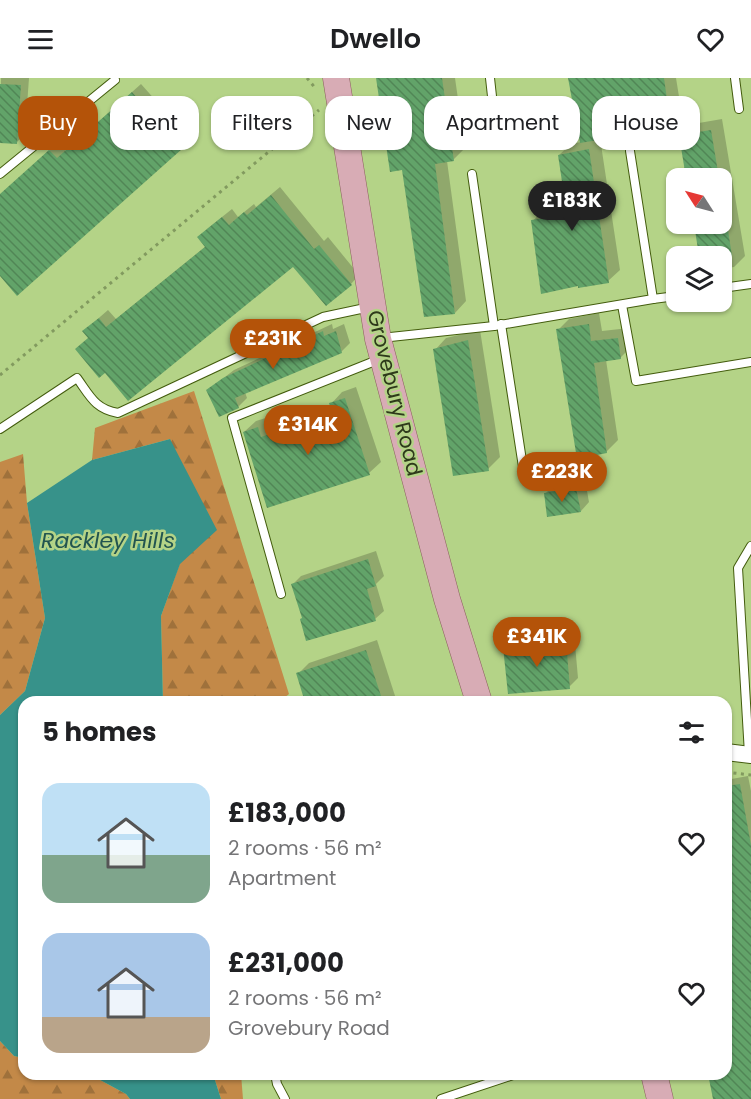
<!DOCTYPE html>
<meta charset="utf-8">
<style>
body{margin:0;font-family:Poppins,sans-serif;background:#f2f2f2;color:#202124;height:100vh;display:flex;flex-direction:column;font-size:22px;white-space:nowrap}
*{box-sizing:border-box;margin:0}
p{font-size:20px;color:#757577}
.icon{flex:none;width:33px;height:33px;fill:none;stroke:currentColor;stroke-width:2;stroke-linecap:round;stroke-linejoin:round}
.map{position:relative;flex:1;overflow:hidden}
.sheet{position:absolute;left:18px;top:618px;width:714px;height:384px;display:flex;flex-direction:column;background:#fff;border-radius:18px;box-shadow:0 2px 4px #0004}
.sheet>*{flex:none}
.hud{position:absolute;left:18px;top:18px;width:716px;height:54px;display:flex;gap:12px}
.needle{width:39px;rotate:306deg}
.tools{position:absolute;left:666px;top:90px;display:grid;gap:12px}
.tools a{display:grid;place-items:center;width:66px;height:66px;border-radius:12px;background:#fff;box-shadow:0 2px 4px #0004;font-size:30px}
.price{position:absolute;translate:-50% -51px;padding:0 14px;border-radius:21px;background:#b45309;color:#fff;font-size:20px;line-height:39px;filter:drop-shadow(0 2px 3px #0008)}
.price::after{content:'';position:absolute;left:50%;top:36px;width:18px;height:14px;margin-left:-9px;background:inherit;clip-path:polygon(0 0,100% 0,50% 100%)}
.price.active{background:#222;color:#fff}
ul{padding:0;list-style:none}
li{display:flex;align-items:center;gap:18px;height:150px;padding:0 24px}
li span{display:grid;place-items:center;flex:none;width:168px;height:120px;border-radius:18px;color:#555}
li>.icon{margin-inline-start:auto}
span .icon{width:72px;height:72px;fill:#fffc;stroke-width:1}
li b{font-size:26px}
h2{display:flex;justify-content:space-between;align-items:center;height:72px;padding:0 24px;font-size:26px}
.tag{padding:0 21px;border-radius:18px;background:#fff;box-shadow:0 2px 4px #0004;font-size:21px;line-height:54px}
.tag.active{background:#b45309;color:#fff}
header{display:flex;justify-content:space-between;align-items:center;height:78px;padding:0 24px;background:#fff;font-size:27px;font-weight:600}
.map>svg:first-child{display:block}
.forest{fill:url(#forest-firs)}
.water{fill:#37928a}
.shadow{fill:#0003}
.building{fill:url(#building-back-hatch)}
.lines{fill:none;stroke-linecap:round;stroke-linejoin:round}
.service-casing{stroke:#435c0d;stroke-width:10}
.minor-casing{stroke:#435c0d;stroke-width:18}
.primary-casing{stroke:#8c605f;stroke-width:27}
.path{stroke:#829a5f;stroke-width:3;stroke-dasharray:3 4.5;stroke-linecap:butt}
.service{stroke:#fff;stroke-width:8}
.minor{stroke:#fff;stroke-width:16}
.primary{stroke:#d8acb5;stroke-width:26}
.labels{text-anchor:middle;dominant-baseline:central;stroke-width:5;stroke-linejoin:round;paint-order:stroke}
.street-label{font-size:21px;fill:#2e3a1b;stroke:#b4d387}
.water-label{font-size:22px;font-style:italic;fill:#225550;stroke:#b4d387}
</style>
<header><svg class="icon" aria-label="menu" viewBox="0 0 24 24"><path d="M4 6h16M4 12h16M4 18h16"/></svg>Dwello<svg class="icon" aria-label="heart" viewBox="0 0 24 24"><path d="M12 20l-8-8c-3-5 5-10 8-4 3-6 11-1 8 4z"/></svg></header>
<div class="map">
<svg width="751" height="1021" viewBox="0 0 751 1021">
<defs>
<pattern id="forest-firs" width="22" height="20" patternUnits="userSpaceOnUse" patternTransform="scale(1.5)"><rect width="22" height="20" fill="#c38948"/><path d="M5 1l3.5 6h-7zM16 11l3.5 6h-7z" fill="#9f713b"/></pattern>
<pattern id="building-back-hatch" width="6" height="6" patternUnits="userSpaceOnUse" patternTransform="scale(1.5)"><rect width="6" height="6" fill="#62a369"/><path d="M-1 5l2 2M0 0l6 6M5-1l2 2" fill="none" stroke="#518656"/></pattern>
</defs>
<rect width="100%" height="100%" fill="#b4d387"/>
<g class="forest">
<path d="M194,313l95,303 -10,8h-116l-2,-86 19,-53 -10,-124 -78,21 3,-32z"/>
<path d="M23,376l4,49 18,115 -20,73 -25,24v-253z"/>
<path d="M0,963l14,15 10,2v16h65l37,20 4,5h-130z"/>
<path d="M213,996h28l2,25h-22z"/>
</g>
<g class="water">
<path d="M170,361l47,91 -37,34 -19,52 2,86h-139v356l-10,-2 -14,-15v-326l25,-24 20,-73 -18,-115 65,-43z"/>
<path d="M89,996h124l8,25h-91l-4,-5z"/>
</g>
<g class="shadow">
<path d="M1,0h28l-4,56 -9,9h-16z"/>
<path d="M377,0h78l10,70 -12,12 -6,1 19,140 -11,12 -52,-145z"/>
<path d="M570,0h106l6,37 -12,12 -70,11 20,132 -12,11 -29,3 -46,-63 11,-12 23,-3 -8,-51 12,-11 10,-2z"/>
<path d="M141,6l49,55 -172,154 -18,-19v-79l59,-53 7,9z"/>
<path d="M722,41l23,137 -11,11 -12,2v-13h-22l-5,-32h27v-46h-34l-7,-43 12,-11z"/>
<path d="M280,109l44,54 4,-4 31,38 -8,9 -57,-19 -204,73 3,-15 15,-13 8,9 90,-73 1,-17 25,-20 6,8 16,-13 2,3z"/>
<path d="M599,235l3,18 27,-3 2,19 -11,11 -14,2 12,80 -11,11 -49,-121 11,-11z"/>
<path d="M332,246l1,5 11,-5 6,19 -9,9 -96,40 2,6 -9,9 -30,-17 26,-20z"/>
<path d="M480,252l20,127 -12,12 -53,-119 11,-12z"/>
<path d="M356,309l25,75 -12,11 -125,-41 12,-11 13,-4 3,9 60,-19 -1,-3 11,-12z"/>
<path d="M585,402l4,22 -8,9 -35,-18 9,-9z"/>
<path d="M376,473l8,25 -8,8 8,27 -9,8 -72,-2 -11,-32 9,-9z"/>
<path d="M574,555l4,45 -9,9 -64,-39 9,-9z"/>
<path d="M377,562l20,62h-92l-7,-28 11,-11z"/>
<path d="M748,698l3,15v308h-36l-5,-25h16v-294z"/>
</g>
<g class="building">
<path d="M376,0h66l12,83 -19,3 20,150 -31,3 -22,-147 -12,2z"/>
<path d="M568,0h96l7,50 -91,15z"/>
<path d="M0,6l21,1 -4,59 -17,-1z"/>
<path d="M132,14l50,57 -165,147 -17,-20v-82l49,-44 8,8z"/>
<path d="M711,52l8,48h-33l-7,-43z"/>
<path d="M589,71l20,134 -31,5v-2l-37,8 -10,-74 36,-5 -9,-60z"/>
<path d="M271,117l43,54 5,-4 33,40 -26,21 -33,-39 -165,134 -23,-28 -6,5 -24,-29 13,-11 -6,-7 17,-13 7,9 99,-80 -8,-10 25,-20 7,8 15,-13 3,3z"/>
<path d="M694,146h33l5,32h-33z"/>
<path d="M589,246l2,17 27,-3 3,21 -27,4 13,90 -30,6 -21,-130z"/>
<path d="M323,253l1,5 12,-5 6,22 -107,45 4,10 -20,9 -13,-27 17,-12z"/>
<path d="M468,262l21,131 -36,5 -20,-127z"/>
<path d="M345,320l25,77 -103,33 -24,-76 15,-5 3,10 71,-24 -3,-10z"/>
<path d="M576,410l5,24 -34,5 -3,-24z"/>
<path d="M368,481l8,27 -9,3 9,32 -70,20 -6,-22 2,-1 -11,-34z"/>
<path d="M566,563l4,48 -62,5 -5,-47z"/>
<path d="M366,572l17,52h-78l-9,-29z"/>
<path d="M740,706l11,61v254h-38l-5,-25h18v-288z"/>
</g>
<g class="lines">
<g class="service-casing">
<g id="service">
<path d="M490,0l6,55"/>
<path d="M735,0l4,31"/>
<path d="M0,96l115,-94"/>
<path d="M472,96l22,152"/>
<path d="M722,210l29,-4"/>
<path d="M653,221l23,-3"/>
<path d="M622,227l14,76 115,-19"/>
<path d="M501,246l22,143"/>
<path d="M381,260l113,-12 159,-27 -23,-148"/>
<path d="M0,351l77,-51c13,18 18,31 41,35l205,-96 47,-10"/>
<path d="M281,516l-49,-176 148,-59"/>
<path d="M749,676l-11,-186 13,-22"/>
<path d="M275,996l2,10 8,15"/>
<path d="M441,1021l75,-25"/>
</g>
</g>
<g class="minor-casing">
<path id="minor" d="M726,674l25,3"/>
</g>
<g class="primary-casing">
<g id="primary">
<path d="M336,0l42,261 69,260 32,103"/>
<path d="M654,996l6,25"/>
</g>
</g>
<g class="path">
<path d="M307,0l9,11"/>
<path d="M0,297l319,-265"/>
<path d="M726,694l25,3"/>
</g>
<use href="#service" class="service"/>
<use href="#minor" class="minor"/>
<use href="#primary" class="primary"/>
</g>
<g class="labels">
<g class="street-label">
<text transform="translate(395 315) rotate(76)">Grovebury Road</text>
</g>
<g class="water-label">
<text x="108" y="462">Rackley Hills</text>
</g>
</g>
</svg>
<div class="tools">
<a><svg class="needle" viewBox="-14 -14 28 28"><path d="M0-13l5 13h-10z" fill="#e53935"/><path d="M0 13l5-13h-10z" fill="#757577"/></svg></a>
<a><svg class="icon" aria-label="layers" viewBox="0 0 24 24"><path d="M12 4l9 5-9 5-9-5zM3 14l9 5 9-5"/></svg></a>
</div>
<b class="price active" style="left:572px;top:154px">£183K</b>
<b class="price" style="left:273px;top:292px">£231K</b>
<b class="price" style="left:308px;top:378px">£314K</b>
<b class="price" style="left:562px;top:425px">£223K</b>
<b class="price" style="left:537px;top:590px">£341K</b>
<div class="hud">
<a class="tag active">Buy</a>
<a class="tag">Rent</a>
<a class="tag">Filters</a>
<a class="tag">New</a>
<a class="tag">Apartment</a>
<a class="tag">House</a>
</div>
<section class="sheet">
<h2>5 homes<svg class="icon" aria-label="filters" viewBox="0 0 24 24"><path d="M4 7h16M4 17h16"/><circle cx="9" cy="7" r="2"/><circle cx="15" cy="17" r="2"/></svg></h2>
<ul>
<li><span style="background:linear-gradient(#bfe0f5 60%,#7fa58c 0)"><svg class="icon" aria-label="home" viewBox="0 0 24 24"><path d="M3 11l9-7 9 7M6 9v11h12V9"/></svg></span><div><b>£183,000</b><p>2 rooms · 56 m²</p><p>Apartment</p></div><svg class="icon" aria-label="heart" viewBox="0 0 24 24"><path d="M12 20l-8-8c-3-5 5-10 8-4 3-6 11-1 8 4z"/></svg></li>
<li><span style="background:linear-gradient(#a9c7e8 70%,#b9a48a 0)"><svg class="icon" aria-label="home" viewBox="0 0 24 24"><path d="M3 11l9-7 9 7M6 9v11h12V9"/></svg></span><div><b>£231,000</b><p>2 rooms · 56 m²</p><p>Grovebury Road</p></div><svg class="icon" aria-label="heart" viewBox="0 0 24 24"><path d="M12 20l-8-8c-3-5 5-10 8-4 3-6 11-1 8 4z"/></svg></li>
</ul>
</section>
</div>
